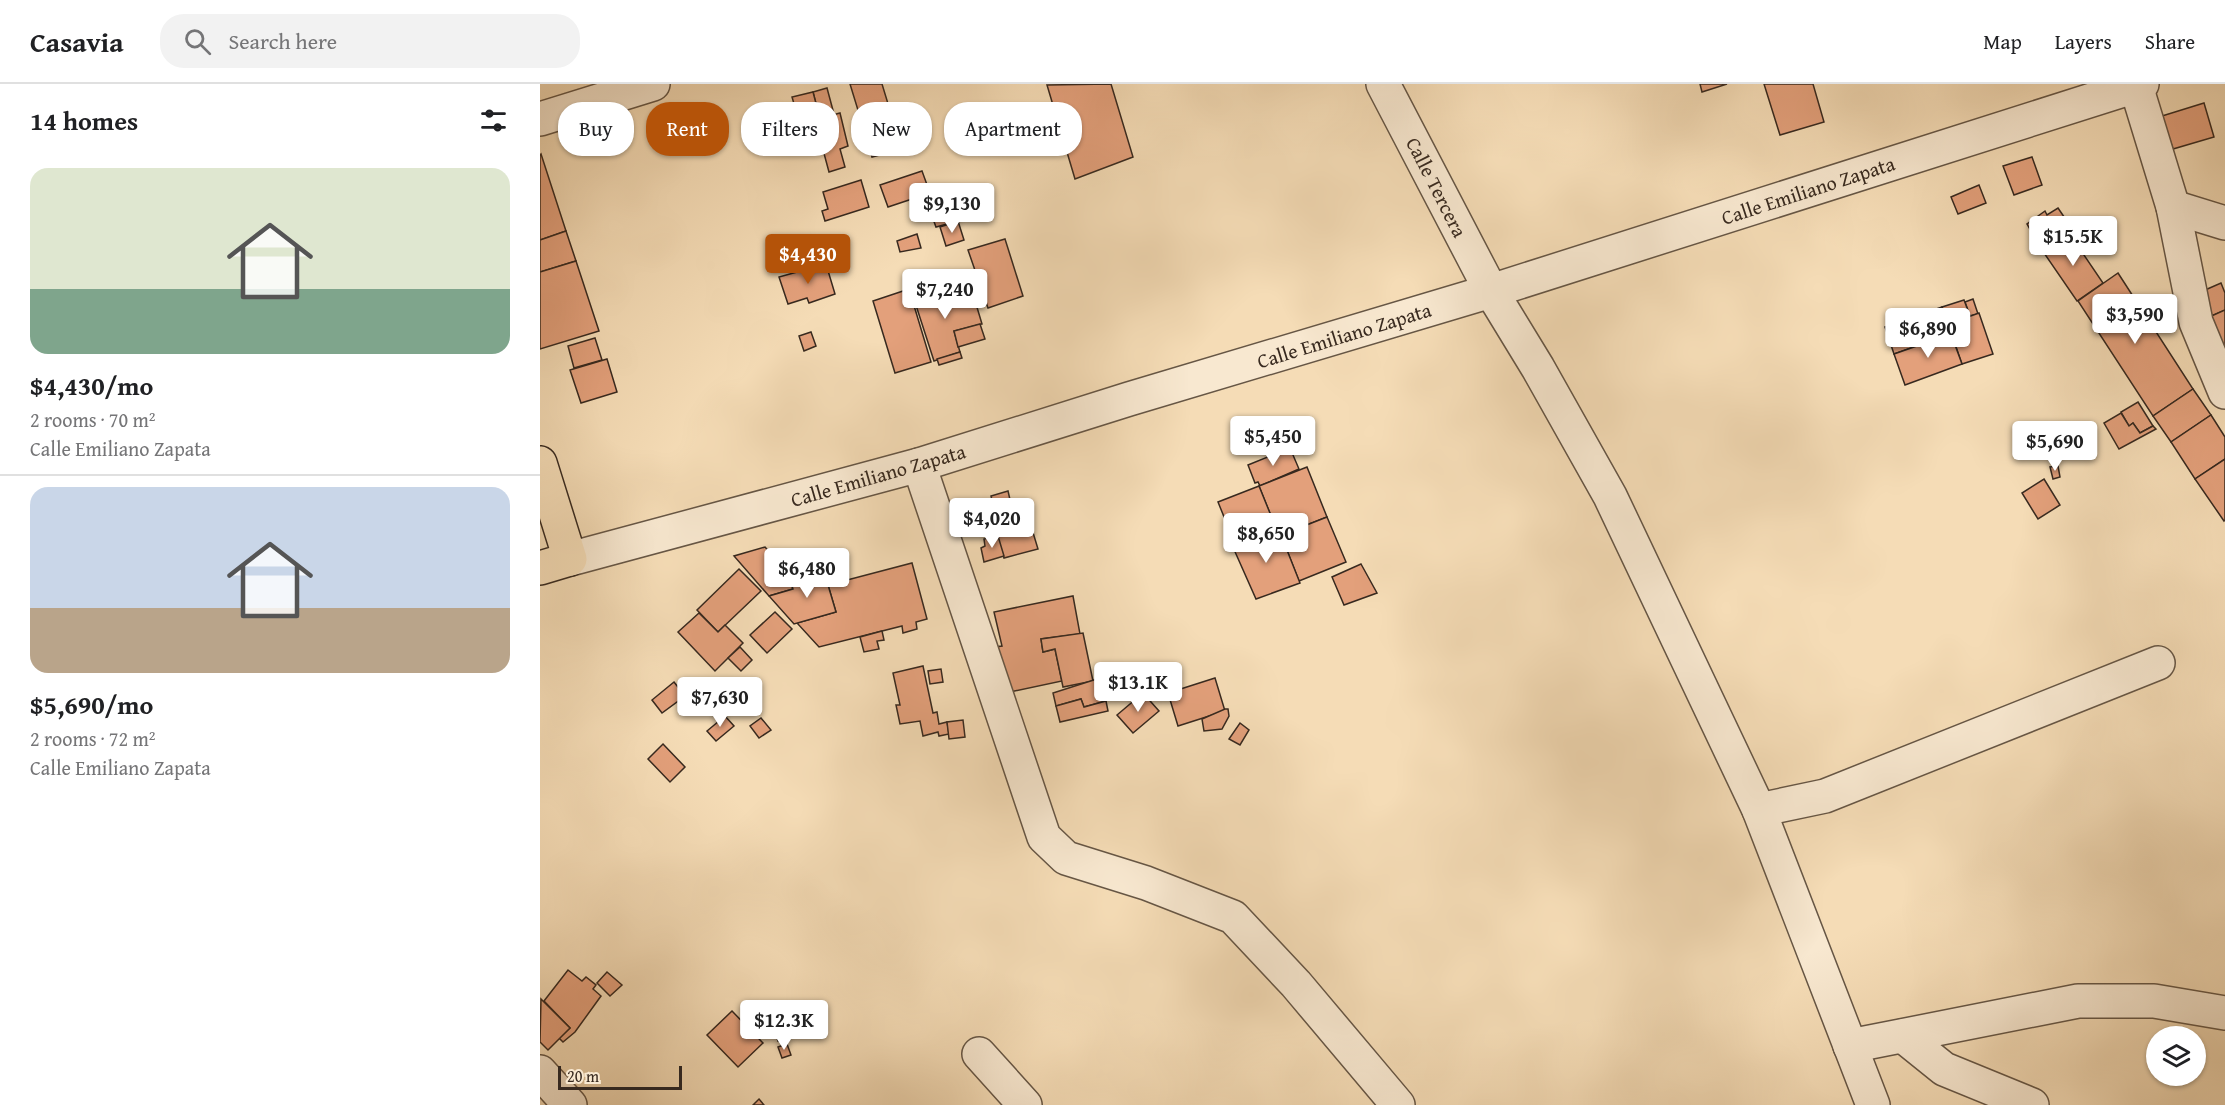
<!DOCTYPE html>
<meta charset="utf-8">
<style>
body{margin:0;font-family:"Gentium Book Plus",serif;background:#f2f2f2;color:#202124;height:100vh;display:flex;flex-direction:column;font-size:22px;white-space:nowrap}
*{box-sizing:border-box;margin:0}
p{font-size:20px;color:#757577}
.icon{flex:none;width:33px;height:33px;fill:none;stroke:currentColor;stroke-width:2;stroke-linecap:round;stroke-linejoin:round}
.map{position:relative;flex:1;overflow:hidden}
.details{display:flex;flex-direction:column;background:#fff;width:540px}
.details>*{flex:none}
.hud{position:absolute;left:18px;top:18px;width:570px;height:54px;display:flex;gap:12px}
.fabs{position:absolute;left:1606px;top:942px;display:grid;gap:12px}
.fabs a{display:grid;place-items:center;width:60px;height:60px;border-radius:50%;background:#fff;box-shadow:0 2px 4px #0004;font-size:30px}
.scale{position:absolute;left:18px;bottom:15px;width:124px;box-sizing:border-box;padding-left:6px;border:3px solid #37291f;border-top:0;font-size:16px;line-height:21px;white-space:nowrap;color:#37291f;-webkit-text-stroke:4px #f8e8d0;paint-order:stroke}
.price{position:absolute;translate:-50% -51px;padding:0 14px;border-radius:6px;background:#fff;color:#222;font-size:20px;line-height:39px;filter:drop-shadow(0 2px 3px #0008)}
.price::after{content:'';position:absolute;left:50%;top:36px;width:18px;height:14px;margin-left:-9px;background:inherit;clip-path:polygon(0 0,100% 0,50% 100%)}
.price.active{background:#b45309;color:#fff}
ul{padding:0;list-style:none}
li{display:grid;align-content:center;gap:12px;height:318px;padding:0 30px}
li+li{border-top:2px solid #e0e0e0}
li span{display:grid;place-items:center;height:186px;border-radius:18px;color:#555}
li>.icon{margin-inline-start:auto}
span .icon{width:108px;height:108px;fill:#fffc;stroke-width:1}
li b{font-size:26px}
h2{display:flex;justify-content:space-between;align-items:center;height:72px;padding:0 30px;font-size:26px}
.pill{padding:0 21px;border-radius:24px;background:#fff;box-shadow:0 2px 4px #0004;font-size:21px;line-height:54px}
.pill.active{background:#b45309;color:#fff}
header{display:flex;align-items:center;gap:36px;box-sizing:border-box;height:84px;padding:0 30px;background:#fff;border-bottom:2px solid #e0e0e0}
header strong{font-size:28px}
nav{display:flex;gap:33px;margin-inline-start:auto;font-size:21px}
.search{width:420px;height:54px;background:#f2f2f2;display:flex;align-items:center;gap:15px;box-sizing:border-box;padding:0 21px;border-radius:24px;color:#757577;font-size:22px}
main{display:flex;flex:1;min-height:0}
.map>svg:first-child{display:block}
.building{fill:#e3a07b;stroke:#37291f;stroke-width:1.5}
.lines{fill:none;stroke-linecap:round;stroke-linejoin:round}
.minor-casing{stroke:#665645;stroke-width:36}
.major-casing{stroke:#37291f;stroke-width:36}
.minor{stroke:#f8e8d0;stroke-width:33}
.major{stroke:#f5dcb6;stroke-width:33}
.labels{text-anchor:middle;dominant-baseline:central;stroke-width:6;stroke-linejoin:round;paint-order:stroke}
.street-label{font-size:20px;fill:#37291f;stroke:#f8e8d0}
</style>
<header>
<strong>Casavia</strong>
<div class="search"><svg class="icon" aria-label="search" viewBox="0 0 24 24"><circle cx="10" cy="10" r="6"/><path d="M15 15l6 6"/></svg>Search here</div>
<nav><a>Map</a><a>Layers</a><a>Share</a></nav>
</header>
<main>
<section class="details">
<h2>14 homes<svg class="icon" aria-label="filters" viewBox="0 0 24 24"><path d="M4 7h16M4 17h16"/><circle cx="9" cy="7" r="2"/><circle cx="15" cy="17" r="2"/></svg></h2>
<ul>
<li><span style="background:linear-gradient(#dfe7d0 65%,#7fa58c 0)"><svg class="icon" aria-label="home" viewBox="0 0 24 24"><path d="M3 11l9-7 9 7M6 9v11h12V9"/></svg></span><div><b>$4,430/mo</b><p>2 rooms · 70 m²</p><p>Calle Emiliano Zapata</p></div></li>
<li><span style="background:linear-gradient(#c9d6e8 65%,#b9a48a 0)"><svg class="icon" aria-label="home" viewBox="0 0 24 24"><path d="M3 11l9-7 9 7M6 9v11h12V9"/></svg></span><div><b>$5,690/mo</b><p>2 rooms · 72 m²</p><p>Calle Emiliano Zapata</p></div></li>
</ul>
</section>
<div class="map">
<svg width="1685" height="1021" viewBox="0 0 1685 1021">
<rect width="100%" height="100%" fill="#f5dcb6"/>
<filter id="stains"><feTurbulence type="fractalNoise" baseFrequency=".00333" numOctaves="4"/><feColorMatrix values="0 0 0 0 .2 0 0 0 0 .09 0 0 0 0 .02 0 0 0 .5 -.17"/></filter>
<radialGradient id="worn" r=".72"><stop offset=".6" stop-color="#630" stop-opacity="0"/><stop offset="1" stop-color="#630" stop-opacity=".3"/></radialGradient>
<g class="building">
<path d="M310,0h32l14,46 -7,3 2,6 -22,7z"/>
<path d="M571,0l22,73 -58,22 -28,-94z"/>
<path d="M1160,0h27l-25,8z"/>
<path d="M1224,0h49l11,38 -44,13z"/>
<path d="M287,4l7,26 -14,5 -7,-27z"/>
<path d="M273,8l7,27 -20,5 -8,-27z"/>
<path d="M1664,19l10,34 -41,12 -11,-33z"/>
<path d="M300,29l8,33 -8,3 5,18 -16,5 -7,-26 -19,6 -7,-27z"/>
<path d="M356,46l6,19 -30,8 -3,-11 22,-7 -2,-6z"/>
<path d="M1,70l25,77 -26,9v-85z"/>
<path d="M1492,73l10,28 -28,10 -11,-29z"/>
<path d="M382,87l8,22 -42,14 -8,-22z"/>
<path d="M321,96l8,27 -44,14 -3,-10 6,-2 -5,-17z"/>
<path d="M1439,101l7,18 -28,11 -7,-17z"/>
<path d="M412,117l6,20 -22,6 -7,-19z"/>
<path d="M1518,124l15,22 -31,20 -15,-26 18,-13 2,4z"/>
<path d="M418,137l6,19 -18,6 -6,-19z"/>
<path d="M26,147l10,30 -36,11v-32z"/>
<path d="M1529,149l34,50 -26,18 -35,-51z"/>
<path d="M377,150l4,14 -21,4 -3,-11z"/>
<path d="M465,155l18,57 -35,12 -20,-58z"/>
<path d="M36,177l23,70 -59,18v-77z"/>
<path d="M286,180l9,30 -26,9 -2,-5 -19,6 -9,-27z"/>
<path d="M1578,189l75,116 -40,27 -75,-115z"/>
<path d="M394,197l3,8 -16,6 -3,-8z"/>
<path d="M426,197l5,14 -27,7 -4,-14z"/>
<path d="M1681,199l4,10v17l-18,8 -11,-24z"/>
<path d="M400,204l4,14 29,-8 9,30 -28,7 6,21 -26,9 -21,-65z"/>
<path d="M369,205l22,73 -36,11 -22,-72z"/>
<path d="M1433,215l5,15 -8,2 -5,-14z"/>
<path d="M1424,216l6,16 -22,8 -6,-17z"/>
<path d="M1402,223l9,27 -57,20 -9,-27z"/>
<path d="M1685,226v48l-18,-40z"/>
<path d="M1439,229l14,41 -31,10 -14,-40z"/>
<path d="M440,240l5,15 -27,8 -4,-16z"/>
<path d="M271,248l5,14 -12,5 -5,-15z"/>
<path d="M1411,250l11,30 -57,21 -11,-31z"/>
<path d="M55,254l7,22 -28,8 -6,-22z"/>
<path d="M420,268l2,6 -23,7 -2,-6z"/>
<path d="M67,275l10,33 -36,11 -11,-33z"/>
<path d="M1653,305l18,26 -40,27 -18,-26z"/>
<path d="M1598,318l15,24 -13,7 -7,-10 -4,3 -8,-14z"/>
<path d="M1581,329l8,13 4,-3 7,10 13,-7 3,3 -37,20 -15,-26z"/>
<path d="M1671,331l14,22v22l-30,20 -24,-37z"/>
<path d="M750,364l9,21 -39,17 -2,-4 -3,1 -7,-18z"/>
<path d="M1685,375v61l-1,1 -29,-42z"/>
<path d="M1518,382l2,11 -7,2 -3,-12z"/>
<path d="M767,383l20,50 -48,19 -20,-50z"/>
<path d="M1504,395l16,26 -22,14 -16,-26z"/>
<path d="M719,402l17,42 -41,16 -17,-42z"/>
<path d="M468,407l3,13 -17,5 -3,-13z"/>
<path d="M479,419l4,25 8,-2 7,23 -34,9 -15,-47z"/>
<path d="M787,433l19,45 -47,19 -18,-46z"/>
<path d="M736,444l3,8 2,-1 19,48 -44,16 -24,-54z"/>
<path d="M458,452l6,20 -20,6 -3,-14 4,-2 -1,-7z"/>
<path d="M225,463l22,25 6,17 -24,7 -35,-40z"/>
<path d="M283,479l2,10 -34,10 -4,-11z"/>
<path d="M372,479l15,56 -11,3 1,7 -14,4 -1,-7 -83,21 -22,-24 39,-11 -8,-27z"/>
<path d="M821,480l16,29 -33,12 -12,-28z"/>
<path d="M199,485l22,22 -43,41 -21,-22z"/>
<path d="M289,488l3,12 -4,1 8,27 -42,12 -25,-28 24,-7 -2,-6z"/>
<path d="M533,512l7,38 -39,5 2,13 12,-3 7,32 -57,12 -10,-46 7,-1 -8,-34z"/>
<path d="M235,528l17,17 -25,24 -17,-18z"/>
<path d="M159,529l19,19 7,-7 18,18 -28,28 -37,-39z"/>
<path d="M342,547l2,9 -7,1 2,8 -15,3 -4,-15z"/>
<path d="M543,549l10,48 -30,6 -8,-38 -12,3 -2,-13z"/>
<path d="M200,563l12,13 -11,11 -13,-13z"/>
<path d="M383,582l10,47 4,-1 2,12 8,-2 2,12 -10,2 -1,-4 -15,4 -3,-15 -20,3 -4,-19h4l-7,-32z"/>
<path d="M401,585l2,13 -13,2 -2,-13z"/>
<path d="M560,594l6,23 -22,6 -3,-8 -25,7 -3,-13z"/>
<path d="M675,594l10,33 -47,15 -10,-33z"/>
<path d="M134,598l11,14 -23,17 -10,-13z"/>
<path d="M603,609l16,18 -26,22 -16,-18z"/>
<path d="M541,615l3,8 22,-6 2,10 -48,11 -4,-16z"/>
<path d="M685,625h3l1,7 -7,13 -18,2 -2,-12z"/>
<path d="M185,632l9,10 -18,15 -9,-10z"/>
<path d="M221,634l10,12 -12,8 -9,-12z"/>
<path d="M423,636l2,17 -16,2 -2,-17z"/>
<path d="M700,639l9,7 -9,15 -11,-6z"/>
<path d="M123,660l22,23 -15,15 -22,-23z"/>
<path d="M28,886l14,11 4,-4 10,8 -3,4 8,7 -26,36 -12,10 -4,-4 11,-10 -26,-27z"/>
<path d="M67,888l15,13 -12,11 -13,-13z"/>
<path d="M1,915l29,29 -22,22 -8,-8z"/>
<path d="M192,927l31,32 -25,24 -31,-32z"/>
<path d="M245,948l1,7 -8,2 -2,-7z"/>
<path d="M247,960l4,11 -9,3 -4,-11z"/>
<path d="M219,1015l5,6h-11z"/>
</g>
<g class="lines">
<g class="minor-casing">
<g id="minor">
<path d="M843,0l108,207 47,77 72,128 149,314 114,295"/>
<path d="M1596,2l37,121 23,115 29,70"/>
<path d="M0,35l113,-35"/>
<path d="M1633,123l52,16"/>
<path d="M379,381l125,372 22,21 80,25 87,34 63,67 102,121"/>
<path d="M30,475l349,-94 210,-66 362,-108 651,-207"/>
<path d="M1219,726l66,-14 333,-133"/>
<path d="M1363,952l41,33 88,36"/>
<path d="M1310,962l228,-45h76l71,12"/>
<path d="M439,970l46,51"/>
<path d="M0,988l30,33"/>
</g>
</g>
<g class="major-casing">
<path id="major" d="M0,379l30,96 -30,9"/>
</g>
<use href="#minor" class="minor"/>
<use href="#major" class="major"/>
</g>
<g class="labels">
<g class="street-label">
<text transform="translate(897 103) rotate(63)">Calle Tercera</text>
<text transform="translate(1268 106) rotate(-18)">Calle Emiliano Zapata</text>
<text transform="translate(804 251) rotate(-17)">Calle Emiliano Zapata</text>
<text transform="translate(338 391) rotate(-16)">Calle Emiliano Zapata</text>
</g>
</g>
<rect width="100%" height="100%" filter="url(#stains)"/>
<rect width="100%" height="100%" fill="url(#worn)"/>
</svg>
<div class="fabs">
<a><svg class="icon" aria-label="layers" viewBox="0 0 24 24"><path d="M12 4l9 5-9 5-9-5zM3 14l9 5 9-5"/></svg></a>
</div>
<div class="scale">20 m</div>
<b class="price" style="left:412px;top:150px">$9,130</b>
<b class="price" style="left:1533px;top:183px">$15.5K</b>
<b class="price active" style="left:268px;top:201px">$4,430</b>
<b class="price" style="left:405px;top:236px">$7,240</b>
<b class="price" style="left:1595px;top:261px">$3,590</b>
<b class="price" style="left:1388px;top:275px">$6,890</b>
<b class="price" style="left:733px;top:383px">$5,450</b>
<b class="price" style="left:1515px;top:388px">$5,690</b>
<b class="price" style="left:452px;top:465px">$4,020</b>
<b class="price" style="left:726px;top:480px">$8,650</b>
<b class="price" style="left:267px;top:515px">$6,480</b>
<b class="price" style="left:598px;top:629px">$13.1K</b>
<b class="price" style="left:180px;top:644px">$7,630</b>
<b class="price" style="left:244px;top:967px">$12.3K</b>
<div class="hud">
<a class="pill">Buy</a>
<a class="pill active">Rent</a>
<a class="pill">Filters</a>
<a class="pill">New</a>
<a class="pill">Apartment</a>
</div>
</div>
</main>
